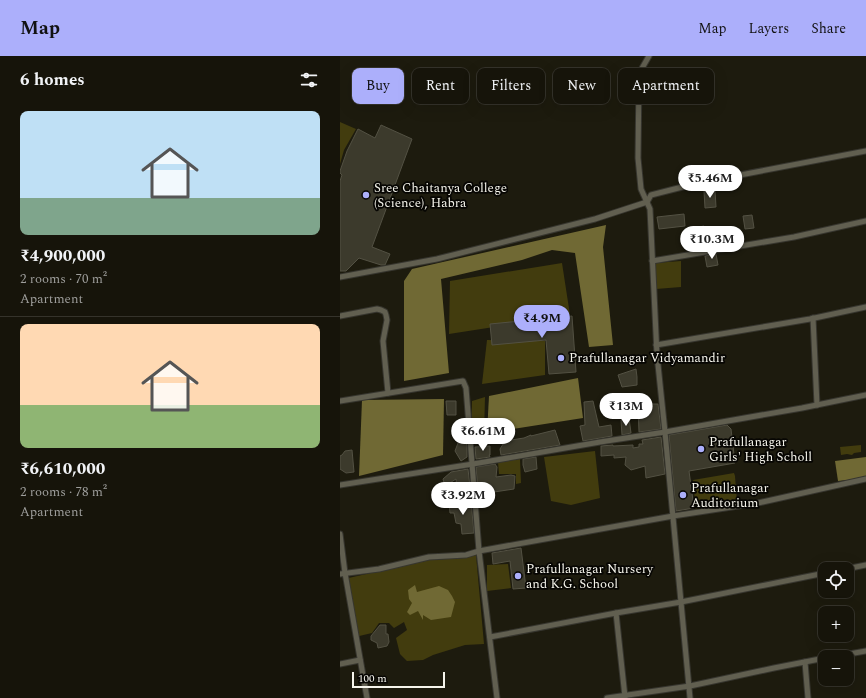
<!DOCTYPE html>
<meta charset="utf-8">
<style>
body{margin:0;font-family:Spectral,serif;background:#232118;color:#f1f3f6;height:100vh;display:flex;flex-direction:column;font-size:15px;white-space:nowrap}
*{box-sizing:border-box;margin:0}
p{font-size:13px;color:#9e9e9c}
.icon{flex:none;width:22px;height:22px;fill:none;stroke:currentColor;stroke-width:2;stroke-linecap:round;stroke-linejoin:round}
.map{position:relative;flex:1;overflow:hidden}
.details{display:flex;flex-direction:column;background:#16140a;width:340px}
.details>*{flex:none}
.guide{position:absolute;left:12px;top:12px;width:380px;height:36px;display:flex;gap:8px}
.fabs{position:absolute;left:478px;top:506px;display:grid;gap:8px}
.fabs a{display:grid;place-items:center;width:36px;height:36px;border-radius:8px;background:#16140a;box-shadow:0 4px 16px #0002,0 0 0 1px #35332b;font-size:20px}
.scale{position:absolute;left:12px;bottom:10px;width:93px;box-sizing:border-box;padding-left:4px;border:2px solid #f6f5ec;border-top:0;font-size:11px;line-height:14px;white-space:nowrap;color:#f6f5ec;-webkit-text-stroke:3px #070603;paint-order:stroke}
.price{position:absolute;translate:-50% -34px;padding:0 9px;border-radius:14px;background:#fff;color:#222;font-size:13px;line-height:26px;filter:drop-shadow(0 1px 2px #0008)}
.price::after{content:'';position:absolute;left:50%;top:24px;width:12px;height:9px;margin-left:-6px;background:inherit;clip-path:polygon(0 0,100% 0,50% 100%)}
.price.selected{background:#acaffb;color:#111}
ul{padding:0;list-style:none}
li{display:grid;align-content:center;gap:8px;height:212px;padding:0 20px}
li+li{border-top:1px solid #35332b}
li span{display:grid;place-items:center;height:124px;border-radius:8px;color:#555}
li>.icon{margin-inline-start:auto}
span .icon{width:72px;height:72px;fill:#fffc;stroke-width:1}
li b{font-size:17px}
h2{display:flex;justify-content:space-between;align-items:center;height:48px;padding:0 20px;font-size:17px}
.tag{padding:0 14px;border-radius:8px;background:#16140a;box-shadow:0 4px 16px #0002,0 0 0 1px #35332b;font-size:14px;line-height:36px}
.tag.selected{background:#acaffb;color:#111}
header{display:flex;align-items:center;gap:24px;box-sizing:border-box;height:56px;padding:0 20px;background:#acaffb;color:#111}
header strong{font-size:19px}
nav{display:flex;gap:22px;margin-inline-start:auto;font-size:14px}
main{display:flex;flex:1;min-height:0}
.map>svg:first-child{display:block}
.green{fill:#423c0e}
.water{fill:#706934}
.building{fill:#3c3a2c;stroke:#535143}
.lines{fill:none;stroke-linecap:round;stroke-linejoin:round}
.street-casing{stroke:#37362f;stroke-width:7}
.street{stroke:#615f50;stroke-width:5}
.poi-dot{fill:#acaffb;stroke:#070603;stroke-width:1.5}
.labels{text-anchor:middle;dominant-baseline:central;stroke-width:3.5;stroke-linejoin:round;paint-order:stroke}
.poi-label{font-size:13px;fill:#f6f5ec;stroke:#070603;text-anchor:start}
</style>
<header>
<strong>Map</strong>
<nav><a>Map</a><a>Layers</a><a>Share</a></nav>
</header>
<main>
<section class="details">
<h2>6 homes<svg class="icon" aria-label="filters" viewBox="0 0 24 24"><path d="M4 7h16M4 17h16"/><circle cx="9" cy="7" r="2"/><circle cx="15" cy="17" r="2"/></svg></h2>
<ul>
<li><span style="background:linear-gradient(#bfe0f5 70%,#7fa58c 0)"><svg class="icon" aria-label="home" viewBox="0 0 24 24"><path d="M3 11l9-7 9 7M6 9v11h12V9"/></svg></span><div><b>₹4,900,000</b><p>2 rooms · 70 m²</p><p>Apartment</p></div></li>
<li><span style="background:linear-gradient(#ffd9b3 65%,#8fb573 0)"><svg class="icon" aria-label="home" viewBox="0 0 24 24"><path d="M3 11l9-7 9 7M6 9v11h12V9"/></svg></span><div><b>₹6,610,000</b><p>2 rooms · 78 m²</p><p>Apartment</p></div></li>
</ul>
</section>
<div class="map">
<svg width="526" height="642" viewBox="0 0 526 642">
<rect width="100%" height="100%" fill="#1d1b0e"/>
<g class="green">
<path d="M0,66l16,7 -12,21 -4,14z"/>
<path d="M341,205v26l-25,2 -1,-26z"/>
<path d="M222,207l8,52 -121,19 1,-53z"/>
<path d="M147,284l58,1v34l-63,9z"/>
<path d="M145,341l-1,38 -13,6 1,-40z"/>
<path d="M521,389v7l-7,1 -2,2 -5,-1 -6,1 -1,-8z"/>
<path d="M255,395l5,47 -29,7 -20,-4 -7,-44z"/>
<path d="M180,403l1,24 -5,1v-10h-17l-1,-12z"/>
<path d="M394,417l1,3 2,27 -41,7 -3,-30z"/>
<path d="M136,499l8,89 -19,1 -32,10 -10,5 -16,1 -7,-7 -4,-16 11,-8 -3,-8 -10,6 -5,-5h-10l-7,10 -17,4 -11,-58 85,-19 34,-2z"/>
<path d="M168,508l3,24 -24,3v-26z"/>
</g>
<g class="water">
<path d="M266,169l-3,22 10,98 -24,2 -14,-94 -23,-3 -30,10 -81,19 8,94 -45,8v-100l8,-12z"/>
<path d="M238,322l5,40 -96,15 2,-37z"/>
<path d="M104,343l-1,56 -84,21 3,-76z"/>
<path d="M526,401v21l-28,3 -3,-20z"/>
<path d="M75,529l2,7 22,-6 9,4 4,6 3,6 -4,15 -20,3 -8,-5v5l-5,-9 -8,4 -3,-3 5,-9 -3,-4 -1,-9z"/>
</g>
<g class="building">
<path d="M41,69l31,14 -40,108 18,7 -5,11h-4l-22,-7 -13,13h-6v-90l2,-6 -2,-2v-2l7,-20 11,-22 17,9z"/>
<path d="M375,134l1,17 -11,1 -1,-17z"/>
<path d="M344,158l1,12 -26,3 -2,-12z"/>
<path d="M412,159l2,13 -9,1 -2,-13z"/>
<path d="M364,170l2,14 -11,2 -2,-14z"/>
<path d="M376,198l2,11 -11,2 -2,-11z"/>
<path d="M232,260l4,56 -27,2 -3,-34 -54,5 -2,-21z"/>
<path d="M296,313l1,8v8l-15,2 -4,-12z"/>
<path d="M106,345h10v14h-9z"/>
<path d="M253,345l6,26 12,-2 1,11 -29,5 -3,-15 5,-1 -1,-23z"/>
<path d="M305,348h13l3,25 -22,3 -1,-27z"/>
<path d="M289,362l2,15 -9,2 -1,-15z"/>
<path d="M387,369l4,4 4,34 -46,8 5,37 -18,3 -7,-76z"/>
<path d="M215,374l5,15 -59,10 -1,-6 5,-8 19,-3 7,-3v1z"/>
<path d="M321,381l4,37 -19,4 -1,-12 -14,4 -6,-5 1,-8 -12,1v-3l-13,1v-10l12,-1v1l20,-1v3l6,-1v-3h4l-1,-4z"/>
<path d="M118,387h7l2,2v12l-6,4 -6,-10z"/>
<path d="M150,390v9h-1l1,2 -14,2 -1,-12z"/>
<path d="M12,394l2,22 -8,1 -6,-4v-13l2,-1 3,-4z"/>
<path d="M196,401l1,12 -12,3 -2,-7v-6z"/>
<path d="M155,408l2,3 -1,10 15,-2 4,1 -1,13 -20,3 -1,10 -14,2 -3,-37z"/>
<path d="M128,413l2,18 -13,2 -1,-10 -11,7 -2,-7 8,-7z"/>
<path d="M131,445l3,32 -12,1 -1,-10 -5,-1 -2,-10h-4l-1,-9z"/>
<path d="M181,492l5,40 -13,1 -3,-28 -17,3 -1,-11z"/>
<path d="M40,569h6v9h2l1,8 -2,4 -9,2 -1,-5 -6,-3v-4z"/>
</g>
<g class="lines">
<g class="street-casing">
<g id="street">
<path d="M312,205l142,-24 72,-16"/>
<path d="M0,221l97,-18 158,-40 52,-17 4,-7 47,-12 168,-32"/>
<path d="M0,260l37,-7 4,1 4,2 1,3 1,5 -4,21 5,52"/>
<path d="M473,262l4,87"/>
<path d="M316,289l154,-26 56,-12"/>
<path d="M0,345l123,-20 3,7 13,163 18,147"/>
<path d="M0,429l133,-21 127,-22 65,-10 -8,-77 -7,-146 -9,-20 -3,-31 1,-82 2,-6 8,-14"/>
<path d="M0,478l5,39 22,125"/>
<path d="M506,513l20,-4"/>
<path d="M0,518l39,-5 50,-12 37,-2 13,-4 194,-35 85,-13 108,-24"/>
<path d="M276,557l9,84"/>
<path d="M150,581l126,-24 65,-11 144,-29"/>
<path d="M492,601l34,-6"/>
<path d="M465,606l3,36"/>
<path d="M0,608l20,-4"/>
<path d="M267,642l83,-12 84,-18 51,-10"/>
<path d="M350,642l-25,-266 137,-24 64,-13"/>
</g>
</g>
<use href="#street" class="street"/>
</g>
<g class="poi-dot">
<circle cx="26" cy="139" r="4"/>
<circle cx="221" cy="302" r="4"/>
<circle cx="361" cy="393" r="4"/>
<circle cx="343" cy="439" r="4"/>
<circle cx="178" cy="520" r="4"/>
</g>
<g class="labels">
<g class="poi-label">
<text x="34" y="132">Sree Chaitanya College<tspan x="34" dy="15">(Science), Habra</tspan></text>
<text x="229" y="302">Prafullanagar Vidyamandir</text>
<text x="369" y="386">Prafullanagar<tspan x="369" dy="15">Girls' High Scholl</tspan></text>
<text x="351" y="432">Prafullanagar<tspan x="351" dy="15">Auditorium</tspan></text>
<text x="186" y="513">Prafullanagar Nursery<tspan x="186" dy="15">and K.G. School</tspan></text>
</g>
</g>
</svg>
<div class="fabs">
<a><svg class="icon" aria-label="locate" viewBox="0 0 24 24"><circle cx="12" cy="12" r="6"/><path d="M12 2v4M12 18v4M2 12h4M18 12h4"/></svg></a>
<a>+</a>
<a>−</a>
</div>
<div class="scale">100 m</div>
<b class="price" style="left:370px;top:143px">₹5.46M</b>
<b class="price" style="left:372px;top:204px">₹10.3M</b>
<b class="price selected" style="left:202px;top:283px">₹4.9M</b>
<b class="price" style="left:286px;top:371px">₹13M</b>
<b class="price" style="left:143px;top:396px">₹6.61M</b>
<b class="price" style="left:123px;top:460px">₹3.92M</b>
<div class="guide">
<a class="tag selected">Buy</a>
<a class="tag">Rent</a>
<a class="tag">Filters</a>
<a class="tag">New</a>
<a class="tag">Apartment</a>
</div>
</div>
</main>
